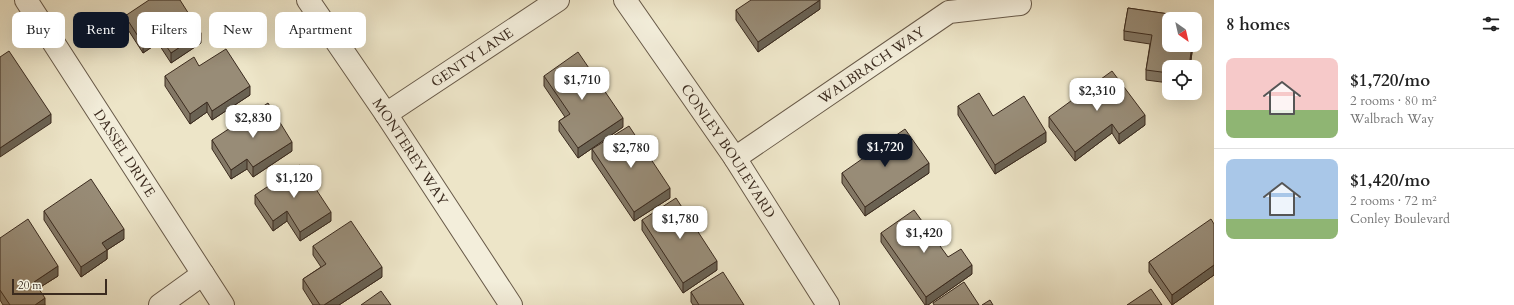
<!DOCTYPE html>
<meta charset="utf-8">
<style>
body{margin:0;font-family:Cardo,serif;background:#f2f2f2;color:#222;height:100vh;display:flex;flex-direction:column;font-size:15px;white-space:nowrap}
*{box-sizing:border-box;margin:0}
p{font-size:13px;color:#767676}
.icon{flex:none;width:22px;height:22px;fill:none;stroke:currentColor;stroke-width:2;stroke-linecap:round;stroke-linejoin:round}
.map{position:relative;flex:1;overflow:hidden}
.side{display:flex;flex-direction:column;background:#fff;width:300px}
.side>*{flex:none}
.guide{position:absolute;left:12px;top:12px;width:380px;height:36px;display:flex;gap:8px}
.needle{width:26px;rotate:146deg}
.fabs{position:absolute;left:1162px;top:12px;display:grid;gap:8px}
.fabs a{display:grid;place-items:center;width:40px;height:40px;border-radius:8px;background:#fff;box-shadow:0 4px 16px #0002;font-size:20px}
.scale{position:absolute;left:12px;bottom:10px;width:95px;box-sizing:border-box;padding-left:4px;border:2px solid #3b2b1f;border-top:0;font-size:11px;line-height:14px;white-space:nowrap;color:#3b2b1f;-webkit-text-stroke:3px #f3eedb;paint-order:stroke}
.price{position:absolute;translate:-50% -34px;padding:0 9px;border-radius:8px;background:#fff;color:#222;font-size:13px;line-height:26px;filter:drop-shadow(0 1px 2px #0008)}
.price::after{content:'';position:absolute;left:50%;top:24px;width:12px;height:9px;margin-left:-6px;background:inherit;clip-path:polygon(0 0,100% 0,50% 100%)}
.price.on{background:#111827;color:#fff}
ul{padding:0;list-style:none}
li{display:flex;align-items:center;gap:12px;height:100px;padding:0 12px}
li+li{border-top:1px solid #e0e0e0}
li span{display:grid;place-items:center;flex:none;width:112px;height:80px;border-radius:8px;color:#555}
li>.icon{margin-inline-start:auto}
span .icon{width:48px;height:48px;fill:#fffc;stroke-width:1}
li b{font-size:17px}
h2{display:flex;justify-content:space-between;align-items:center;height:48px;padding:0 12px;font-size:17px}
.tag{padding:0 14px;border-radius:8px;background:#fff;box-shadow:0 4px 16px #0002;font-size:14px;line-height:36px}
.tag.on{background:#111827;color:#fff}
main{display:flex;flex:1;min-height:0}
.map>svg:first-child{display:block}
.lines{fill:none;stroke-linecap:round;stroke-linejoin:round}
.minor-casing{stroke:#685a49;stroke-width:24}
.minor{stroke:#f3eedb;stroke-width:22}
.wall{fill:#837866;stroke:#3b2b1f}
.shaded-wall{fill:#6a6253;stroke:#3b2b1f}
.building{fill:#988c77;stroke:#3b2b1f}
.labels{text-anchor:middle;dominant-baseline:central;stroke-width:3;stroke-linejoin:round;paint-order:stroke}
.street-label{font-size:14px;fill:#3b2b1f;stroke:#f3eedb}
</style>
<main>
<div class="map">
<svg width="1214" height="305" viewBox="0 0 1214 305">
<rect width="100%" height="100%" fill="#ede5c8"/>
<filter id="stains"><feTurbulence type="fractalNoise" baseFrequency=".005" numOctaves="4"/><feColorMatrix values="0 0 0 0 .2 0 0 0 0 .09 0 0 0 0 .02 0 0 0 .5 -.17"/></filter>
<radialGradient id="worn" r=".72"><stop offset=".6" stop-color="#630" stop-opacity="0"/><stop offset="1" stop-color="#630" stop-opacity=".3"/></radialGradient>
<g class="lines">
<g class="minor-casing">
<g id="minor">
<path id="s1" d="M26,0l197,305"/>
<path id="s2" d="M308,0l78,114 125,191"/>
<path id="s3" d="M625,0l110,158 93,147"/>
<path id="s4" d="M386,114l172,-114"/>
<path id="s5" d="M735,158l214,-146 71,-8"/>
<path d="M160,305l43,-31"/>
</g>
</g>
<use href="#minor" class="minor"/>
</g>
<g class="wall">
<path d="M1128,8l68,10v9l-1,8v-16h-26v26h24l-3,22h-21v16l-23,-3v-10l4,-26 -26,-4v-9z"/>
<path d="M820,9l-62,43 -22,-32v-10z"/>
<path d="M125,16l76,27 -30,20 -13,-20 -15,10 -18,-28z"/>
<path d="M199,66l51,29 -38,25 -5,-8 -17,12 -25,-38v-10z"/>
<path d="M544,76l79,51 -45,31 -19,-27v-10l6,-4 -21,-31z"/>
<path d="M958,106l35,10 53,26 -51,32 -37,-59z"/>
<path d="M1049,117l96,8 -26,19 -7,-11 -37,28 -26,-34z"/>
<path d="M212,140l80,11 -39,26 -6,-8 -16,10 -19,-30z"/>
<path d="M592,149l78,49 -36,23 -42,-62z"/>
<path d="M842,173h87l-64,43 -23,-33z"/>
<path d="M255,195l76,26 -31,20 -13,-20 -14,10 -18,-27z"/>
<path d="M44,211l80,28 -17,11v9l-26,18 -37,-57z"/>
<path d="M642,220l75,50 -34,23 -41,-63z"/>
<path d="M1214,224v51l-42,30 -23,-33v-10z"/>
<path d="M881,233l67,24 24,17 -44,31h-3l-44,-63z"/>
<path d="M0,238l58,38 -19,12 6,17h-42l-3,-5z"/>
<path d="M313,246l69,31 -43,28h-26l-10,-16v-10l18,-12 -8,-12z"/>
<path d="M691,292l53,13h-51l-2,-3z"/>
</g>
<g class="shaded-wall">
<path d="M820,0v9l-62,43v-10z"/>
<path d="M1196,18v9l-1,8v-10z"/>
<path d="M201,33v10l-30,20v-10z"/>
<path d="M158,34v9l-15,10v-9z"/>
<path d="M1192,45h1l-3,22h-1z"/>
<path d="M250,86v9l-38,25v-9z"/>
<path d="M207,102v10l-17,12v-10z"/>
<path d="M51,114v9l-51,34v-9z"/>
<path d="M1145,115v10l-26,19v-10z"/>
<path d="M623,118v9l-45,31v-10z"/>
<path d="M1112,124v9l-37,28v-9z"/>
<path d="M1046,132v10l-51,32v-9z"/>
<path d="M292,142v9l-39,26v-10z"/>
<path d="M247,159v10l-16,10v-9z"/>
<path d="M929,163v10l-64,43v-9z"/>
<path d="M670,188v10l-36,23v-9z"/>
<path d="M287,211v10l-14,10v-10z"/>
<path d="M331,212v9l-31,20v-9z"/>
<path d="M124,229v10l-17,11v9l-26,18v-10l21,-24z"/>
<path d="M717,261v9l-34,23v-10z"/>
<path d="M972,265v9l-44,31h-2v-8z"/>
<path d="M1214,265v10l-42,30v-10z"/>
<path d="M58,266v10l-24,15v-9z"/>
<path d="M382,267v10l-43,28h-15z"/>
<path d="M45,298v7h-10z"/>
</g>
<g class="building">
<path d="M149,0h31l21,33 -30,20 -13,-19 -15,10 -18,-28z"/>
<path d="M751,0h69l-62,42 -22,-32z"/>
<path d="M1128,8l68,10 -1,7v-6h-26v26h23l-3,22h-20v6l-23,-3 6,-35 -28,-4z"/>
<path d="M226,49l24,37 -38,25 -5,-9 -17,12 -25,-38 29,-19 5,9z"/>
<path d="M9,51l42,63 -51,34v-91z"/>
<path d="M578,52l45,66 -45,30 -19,-27 11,-7 -26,-38z"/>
<path d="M1112,71l33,44 -26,19 -7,-10 -37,28 -26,-35z"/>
<path d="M979,93l14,23 31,-20 22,36 -51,33 -37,-59z"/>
<path d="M268,103l24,39 -39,25 -6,-8 -16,11 -19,-30z"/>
<path d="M629,126l41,62 -36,24 -42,-63z"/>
<path d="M905,129l24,34 -64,44 -23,-34z"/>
<path d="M300,165l31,47 -31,20 -13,-21 -14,10 -18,-26z"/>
<path d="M91,179l33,50 -22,14 5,7 -26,17 -37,-56z"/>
<path d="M676,198l41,63 -34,22 -41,-63z"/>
<path d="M914,210l34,47 13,-8 11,16 -46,32 -45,-64z"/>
<path d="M28,219l30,47 -24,16 11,16 -10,7h-25l-10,-15v-52z"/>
<path d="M1211,219l3,5v41l-42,30 -23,-33z"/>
<path d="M351,221l31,46 -58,38h-4l-17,-26 23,-15 -13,-18z"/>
<path d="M723,272l21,33h-45l-8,-13z"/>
<path d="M964,282l15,23h-45l-1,-2z"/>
<path d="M1151,289l11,16h-35z"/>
<path d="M381,291l10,14h-30z"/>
<path d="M990,300l3,5h-11z"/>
</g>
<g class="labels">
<g class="street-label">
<text stroke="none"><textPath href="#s4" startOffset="103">GENTY LANE</textPath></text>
<text stroke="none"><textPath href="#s5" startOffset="165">WALBRACH WAY</textPath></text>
<text stroke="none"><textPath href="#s3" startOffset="183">CONLEY BOULEVARD</textPath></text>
<text stroke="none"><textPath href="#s2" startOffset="183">MONTEREY WAY</textPath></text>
<text stroke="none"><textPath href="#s1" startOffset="182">DASSEL DRIVE</textPath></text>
</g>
</g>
<rect width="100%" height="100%" filter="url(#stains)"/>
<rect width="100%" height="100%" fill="url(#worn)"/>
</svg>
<div class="fabs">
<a><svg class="needle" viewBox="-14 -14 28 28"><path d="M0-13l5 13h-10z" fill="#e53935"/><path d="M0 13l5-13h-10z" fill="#767676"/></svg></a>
<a><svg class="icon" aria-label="locate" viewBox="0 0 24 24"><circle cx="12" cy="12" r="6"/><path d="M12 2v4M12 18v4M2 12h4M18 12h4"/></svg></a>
</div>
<div class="scale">20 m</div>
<b class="price" style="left:582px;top:101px">$1,710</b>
<b class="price" style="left:1097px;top:112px">$2,310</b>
<b class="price" style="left:253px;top:139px">$2,830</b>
<b class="price on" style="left:885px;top:168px">$1,720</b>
<b class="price" style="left:631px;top:169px">$2,780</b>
<b class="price" style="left:294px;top:199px">$1,120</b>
<b class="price" style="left:680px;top:240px">$1,780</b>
<b class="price" style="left:924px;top:254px">$1,420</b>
<div class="guide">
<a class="tag">Buy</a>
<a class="tag on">Rent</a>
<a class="tag">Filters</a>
<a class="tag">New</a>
<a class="tag">Apartment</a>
</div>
</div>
<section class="side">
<h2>8 homes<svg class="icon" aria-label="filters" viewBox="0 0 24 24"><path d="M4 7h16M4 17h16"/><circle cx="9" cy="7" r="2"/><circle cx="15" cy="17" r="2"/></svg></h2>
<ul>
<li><span style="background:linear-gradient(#f6c9c9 65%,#8fb573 0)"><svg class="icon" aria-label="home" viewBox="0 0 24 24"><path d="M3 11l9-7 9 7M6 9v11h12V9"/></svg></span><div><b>$1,720/mo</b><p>2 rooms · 80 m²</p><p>Walbrach Way</p></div></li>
<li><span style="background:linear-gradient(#a9c7e8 75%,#8fb573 0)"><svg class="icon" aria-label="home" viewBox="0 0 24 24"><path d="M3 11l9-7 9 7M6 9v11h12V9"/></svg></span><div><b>$1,420/mo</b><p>2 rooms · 72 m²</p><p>Conley Boulevard</p></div></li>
</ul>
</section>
</main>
